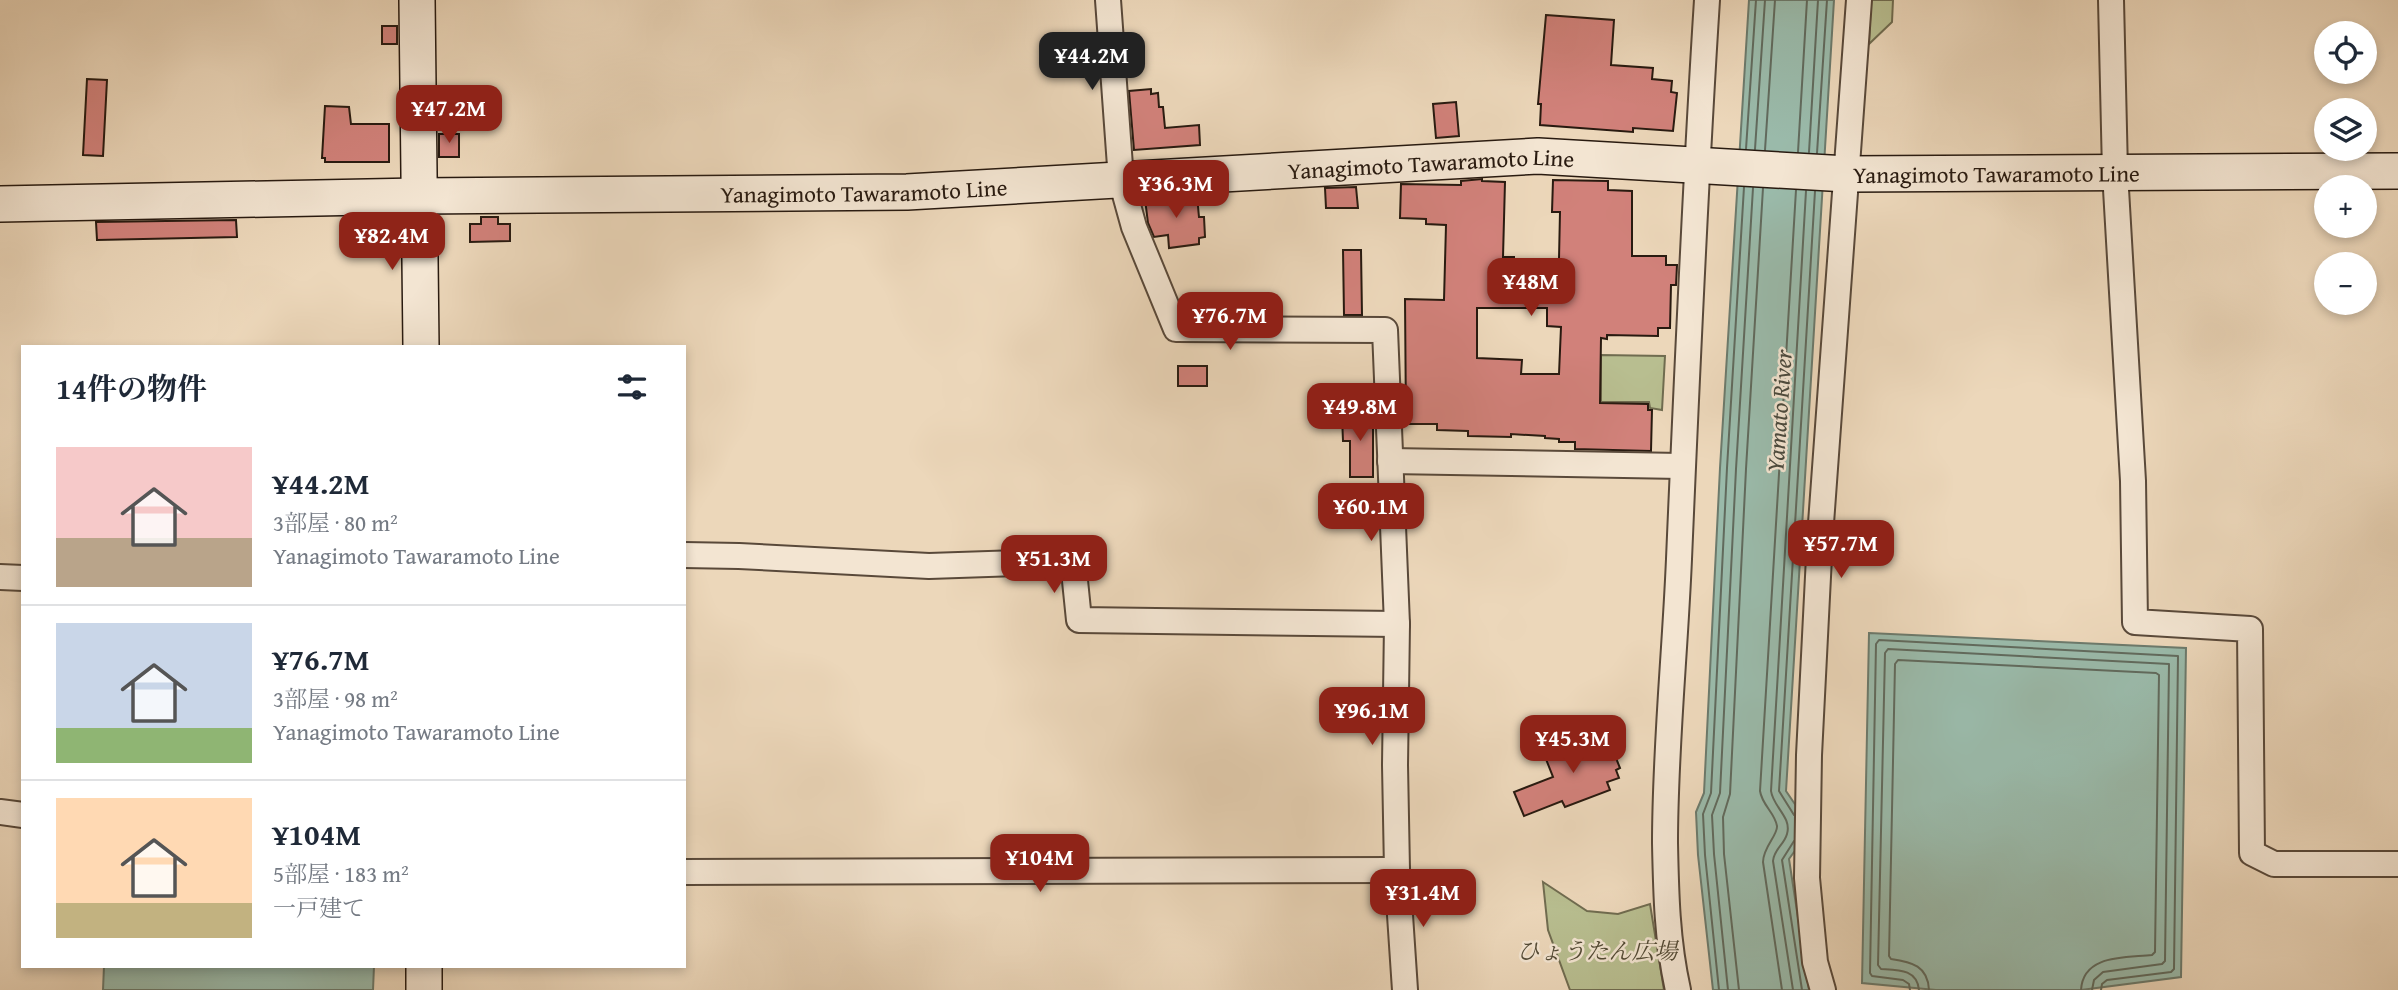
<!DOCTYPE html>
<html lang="ja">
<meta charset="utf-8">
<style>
body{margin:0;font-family:"Gentium Book Plus","Noto Serif JP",serif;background:#f2f2f3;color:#1f2937;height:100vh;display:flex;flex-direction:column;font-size:26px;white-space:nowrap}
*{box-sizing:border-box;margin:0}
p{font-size:23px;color:#747a83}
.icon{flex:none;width:38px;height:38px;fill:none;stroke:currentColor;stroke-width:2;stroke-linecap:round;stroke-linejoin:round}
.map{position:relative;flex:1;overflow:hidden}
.drawer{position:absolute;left:21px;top:345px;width:665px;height:623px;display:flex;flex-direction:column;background:#fff;border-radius:0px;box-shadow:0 4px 10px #0003}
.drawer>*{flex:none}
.buttons{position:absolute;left:2314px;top:21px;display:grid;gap:14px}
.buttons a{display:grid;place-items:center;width:63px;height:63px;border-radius:50%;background:#fff;box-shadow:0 4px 10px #0003;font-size:35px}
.price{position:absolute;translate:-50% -60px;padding:0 16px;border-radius:14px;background:#8f2418;color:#fff;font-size:23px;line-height:46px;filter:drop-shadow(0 2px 4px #0008)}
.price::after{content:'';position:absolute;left:50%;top:42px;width:21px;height:16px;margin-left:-10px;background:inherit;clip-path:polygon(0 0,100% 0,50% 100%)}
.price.on{background:#222;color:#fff}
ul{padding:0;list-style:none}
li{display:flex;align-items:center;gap:21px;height:175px;padding:0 35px}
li+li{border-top:2px solid #e0e1e3}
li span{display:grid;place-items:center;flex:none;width:196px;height:140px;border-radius:0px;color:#555}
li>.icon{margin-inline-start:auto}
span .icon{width:84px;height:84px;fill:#fffc;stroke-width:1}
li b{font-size:30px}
h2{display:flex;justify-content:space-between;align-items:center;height:84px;padding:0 35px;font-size:30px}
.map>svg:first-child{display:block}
.green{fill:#b8be90;stroke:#706c50;stroke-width:2}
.water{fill:#9abaaa;stroke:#6c7a6c;stroke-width:2}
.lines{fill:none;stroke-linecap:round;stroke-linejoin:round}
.shore{stroke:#616a5d;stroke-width:2}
.building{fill:#d1817a;stroke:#281a10;stroke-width:2;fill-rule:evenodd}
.street-casing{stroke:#59493a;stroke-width:28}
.secondary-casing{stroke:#281a10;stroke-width:38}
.street{stroke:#f3e5d2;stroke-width:24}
.secondary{stroke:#f3e5d2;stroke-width:35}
.labels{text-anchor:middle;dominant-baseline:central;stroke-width:5;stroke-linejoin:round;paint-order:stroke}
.street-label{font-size:23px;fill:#281a10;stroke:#f3e5d2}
.park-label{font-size:23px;font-style:italic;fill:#534b36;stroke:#f3e5d2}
.water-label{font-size:24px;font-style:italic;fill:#4a4a3e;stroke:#f3e5d2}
</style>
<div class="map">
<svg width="2398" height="990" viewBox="0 0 2398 990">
<rect width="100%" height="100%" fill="#ecd7ba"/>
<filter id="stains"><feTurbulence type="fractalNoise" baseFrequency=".00286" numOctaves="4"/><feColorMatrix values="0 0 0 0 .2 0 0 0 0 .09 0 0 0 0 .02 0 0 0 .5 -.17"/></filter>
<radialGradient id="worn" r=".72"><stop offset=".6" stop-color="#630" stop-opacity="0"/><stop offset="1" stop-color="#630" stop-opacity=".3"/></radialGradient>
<g class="green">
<path d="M1871,0h22l-1,22 -23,22z"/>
<path d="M1601,355l64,1 -3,54 -12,-2 -1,-6h-48z"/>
<path d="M1543,882l44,29 31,3 32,-10 14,86h-94l-22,-60z"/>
</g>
<g class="water">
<path d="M1749,0h85l-48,791 17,25 -1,25 -13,18 20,131h-96l-15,-135 -2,-43 8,-19 16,-325z"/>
<path d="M1869,633l317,15 -5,329 -100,13h-145l-74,-7z"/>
<path d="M104,966h270l-1,24h-270z"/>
</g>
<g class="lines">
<g class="shore">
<path d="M1746,149l10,-149"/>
<path d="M1755,149l10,-149"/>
<path d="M1765,150l10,-150"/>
<path d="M1798,152l9,-152"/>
<path d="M1809,152l9,-152"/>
<path d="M1817,153l10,-153"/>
<path d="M1794,815l-15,-24 36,-600"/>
<path d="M1794,841l-12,19 20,130"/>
<path d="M1719,990l-14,-135 -2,-41 8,-21 16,-325 17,-281"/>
<path d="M1728,990l-14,-136 -2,-39 8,-22 16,-324 17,-281"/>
<path d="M1739,990l-15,-136 -1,-37 7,-23 16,-325 17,-281"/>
<path d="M1782,990l-19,-128c0,-15 15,-27 14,-36 -2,-13 -15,-21 -17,-35l36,-601"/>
<path d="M1793,990l-20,-129c1,-12 11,-16 14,-27 5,-17 -14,-27 -16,-43l35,-600"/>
<path d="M1910,990l-1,-6 -6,-4 -31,-4 -2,-3 6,-329 3,-4 299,16 -4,313 -3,3 -64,8 -5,4 -1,6"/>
<path d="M1919,990c-2,-21 -21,-20 -38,-21l-3,-4 7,-312 3,-4 281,15 -4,297 -3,3 -59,8 -9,8 -2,10"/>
<path d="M1929,990c-1,-24 -17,-28 -38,-31l-2,-3 6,-292 3,-4 258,13 3,2 -4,277 -3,3c-26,3 -69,-1 -71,35"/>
</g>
</g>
<g class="building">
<path d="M1546,15l68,5 -3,45 42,3 -1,11 20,2 -1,11 6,1 -4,38 -40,-3v4l-93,-7 1,-21h-3z"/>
<rect x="382" y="26" width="15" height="18"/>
<path d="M87,79l20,1 -4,76 -20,-1z"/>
<path d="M1151,89v5l7,-1 1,14h4l2,21 34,-3 1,20 -66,5 -5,-59z"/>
<path d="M1456,102l3,34 -23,2 -3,-34z"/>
<path d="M325,106l24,1 2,17h38v38h-64v-4h-3z"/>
<rect x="439" y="134" width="20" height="23"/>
<path d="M1482,179v2l23,1 -2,75h11v3l45,-1 1,-47h-8l1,-32 55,1v9l24,1v65h34v9h11l-1,20h-5l-1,43h-12v8l-51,-1v4l-6,-1 -1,65 48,1v6h4l-1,41 -76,-2v-7h-16v-3l-14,-1v-2l-34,-2v3l-43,-1v-5l-31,-1v-6h-31l-1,-125 39,1 2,-75 -20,-1v-5l-26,-1 1,-34 60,1v-4zM1477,308h70v18l14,1 -2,47h-38l1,-14 -45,-2z"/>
<path d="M1356,187l2,21h-32l-1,-20z"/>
<path d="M1197,196l2,21h5l1,20 -6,1v6l-30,4 -1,-13 -14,2 -6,-14 -3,-24z"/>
<path d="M481,217h17v7h12v17l-40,1v-18h11z"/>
<path d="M236,220l1,17 -140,3 -1,-18z"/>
<path d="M1343,250h18l1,65h-18z"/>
<rect x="1178" y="366" width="29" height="20"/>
<path d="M1373,413v64h-23v-36h-7l-1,-25h5v-2z"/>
<path d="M1605,731l15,37 -4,2 3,8 -12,4 3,8 -45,17 -3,-6 -38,15 -10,-24 39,-15 -9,-23z"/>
<path d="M1454,882l1,31 -15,1 -1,-31z"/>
</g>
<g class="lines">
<g class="street-casing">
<g id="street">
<path d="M1108,0l13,180 13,47 42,102 209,1 12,294 -2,141 2,105 8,120"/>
<path d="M2111,0l4,172 18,309 2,141 115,7 2,224 22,11h124"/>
<path d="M1390,461l291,5"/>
<path d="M684,555l55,1 190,10 144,-5 6,59 318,4"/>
<path d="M0,577l23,1"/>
<path d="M0,812l23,3"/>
<path d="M684,872l713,-2"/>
<path d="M1678,990c-11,-49 -12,-97 -13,-147 0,-95 10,-189 14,-284 8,-187 16,-373 28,-559"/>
<path d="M1823,990l-8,-28 -8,-84 2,-123 11,-218 39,-537"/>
</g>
</g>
<g class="secondary-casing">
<g id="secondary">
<path d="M417,0l4,346"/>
<path id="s1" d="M0,204l418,-8 489,-4 631,-36 309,18 551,-3"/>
<path d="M424,990v-24"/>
</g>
</g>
<use href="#street" class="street"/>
<use href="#secondary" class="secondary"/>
</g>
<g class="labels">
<g class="street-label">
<text stroke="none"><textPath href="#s1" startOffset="1432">Yanagimoto Tawaramoto Line</textPath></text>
<text stroke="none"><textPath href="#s1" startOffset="1998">Yanagimoto Tawaramoto Line</textPath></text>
<text stroke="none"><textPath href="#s1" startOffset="864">Yanagimoto Tawaramoto Line</textPath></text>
</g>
<g class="park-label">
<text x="1597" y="950">ひょうたん広場</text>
</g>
<g class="water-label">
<text transform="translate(1779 411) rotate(-86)">Yamato River</text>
</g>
</g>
<rect width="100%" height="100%" filter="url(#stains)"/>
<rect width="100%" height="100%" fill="url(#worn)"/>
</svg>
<div class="buttons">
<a><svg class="icon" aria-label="locate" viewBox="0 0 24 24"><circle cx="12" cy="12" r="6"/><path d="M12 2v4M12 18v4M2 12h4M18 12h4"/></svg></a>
<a><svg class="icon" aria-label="layers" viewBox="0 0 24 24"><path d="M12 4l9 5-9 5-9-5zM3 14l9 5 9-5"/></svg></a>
<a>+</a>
<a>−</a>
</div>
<b class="price on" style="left:1092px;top:92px">¥44.2M</b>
<b class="price" style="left:449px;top:145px">¥47.2M</b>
<b class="price" style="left:1176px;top:220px">¥36.3M</b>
<b class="price" style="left:392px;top:272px">¥82.4M</b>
<b class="price" style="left:1531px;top:318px">¥48M</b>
<b class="price" style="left:1230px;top:352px">¥76.7M</b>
<b class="price" style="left:1360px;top:443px">¥49.8M</b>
<b class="price" style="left:1371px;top:543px">¥60.1M</b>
<b class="price" style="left:1841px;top:580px">¥57.7M</b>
<b class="price" style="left:1054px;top:595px">¥51.3M</b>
<b class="price" style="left:1372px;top:747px">¥96.1M</b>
<b class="price" style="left:1573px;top:775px">¥45.3M</b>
<b class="price" style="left:1040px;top:894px">¥104M</b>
<b class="price" style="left:1423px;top:929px">¥31.4M</b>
<section class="drawer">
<h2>14件の物件<svg class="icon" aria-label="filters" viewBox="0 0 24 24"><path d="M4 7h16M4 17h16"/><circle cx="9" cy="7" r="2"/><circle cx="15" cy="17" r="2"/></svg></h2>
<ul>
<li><span style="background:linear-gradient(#f6c9c9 65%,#b9a48a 0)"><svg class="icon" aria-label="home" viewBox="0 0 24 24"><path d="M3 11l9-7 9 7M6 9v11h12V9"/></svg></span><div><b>¥44.2M</b><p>3部屋 · 80 m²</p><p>Yanagimoto Tawaramoto Line</p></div></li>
<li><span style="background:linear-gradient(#c9d6e8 75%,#8fb573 0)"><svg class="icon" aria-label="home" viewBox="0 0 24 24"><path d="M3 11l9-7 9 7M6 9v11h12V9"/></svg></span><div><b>¥76.7M</b><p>3部屋 · 98 m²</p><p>Yanagimoto Tawaramoto Line</p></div></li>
<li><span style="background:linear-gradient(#ffd9b3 75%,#c2b280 0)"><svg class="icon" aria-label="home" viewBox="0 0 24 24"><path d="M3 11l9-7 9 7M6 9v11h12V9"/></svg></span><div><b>¥104M</b><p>5部屋 · 183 m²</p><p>一戸建て</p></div></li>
</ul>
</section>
</div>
